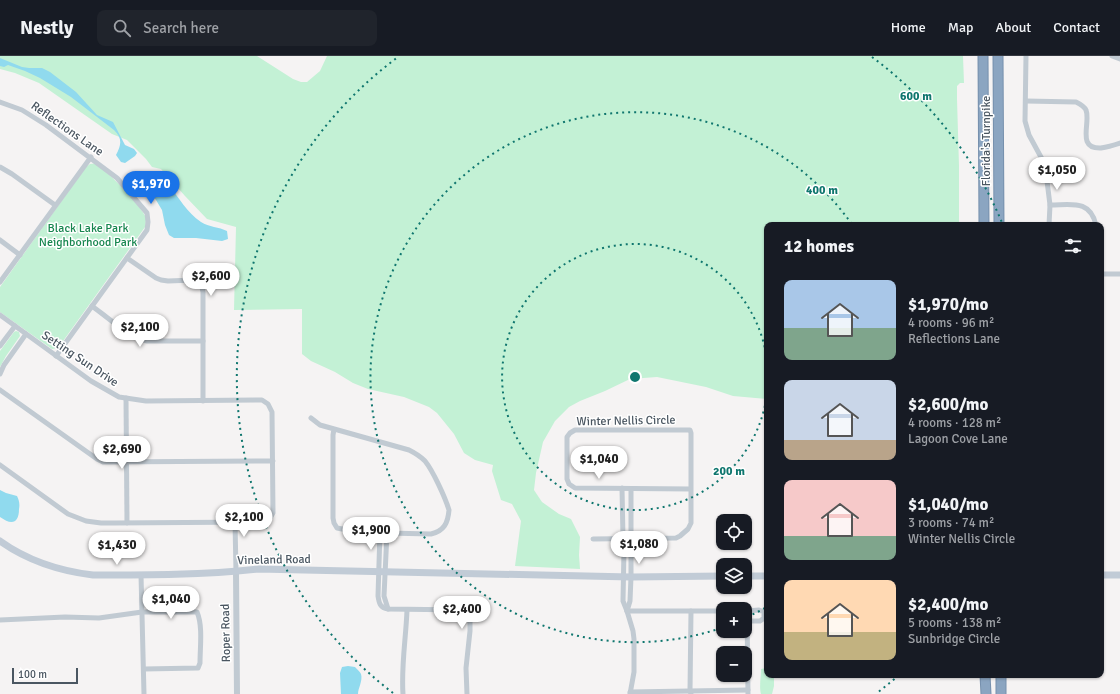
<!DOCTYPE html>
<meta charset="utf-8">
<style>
body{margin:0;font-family:Signika,sans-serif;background:#20242c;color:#f1f3f6;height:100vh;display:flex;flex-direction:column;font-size:15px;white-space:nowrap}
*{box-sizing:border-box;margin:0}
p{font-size:13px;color:#9ea1a6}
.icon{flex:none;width:22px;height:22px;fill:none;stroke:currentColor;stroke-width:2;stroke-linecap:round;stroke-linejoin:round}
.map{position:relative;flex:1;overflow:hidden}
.details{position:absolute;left:764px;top:166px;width:340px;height:456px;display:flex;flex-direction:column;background:#171b24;border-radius:8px;box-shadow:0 1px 3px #0004}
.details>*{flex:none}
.buttons{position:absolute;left:716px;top:458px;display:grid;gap:8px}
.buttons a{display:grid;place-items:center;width:36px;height:36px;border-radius:8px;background:#171b24;box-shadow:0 1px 3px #0004;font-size:20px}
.scale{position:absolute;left:12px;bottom:10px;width:66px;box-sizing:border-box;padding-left:4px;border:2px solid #4a5661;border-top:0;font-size:11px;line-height:14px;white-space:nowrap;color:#4a5661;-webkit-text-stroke:3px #fff;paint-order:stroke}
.price{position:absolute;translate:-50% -34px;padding:0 9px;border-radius:14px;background:#fff;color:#222;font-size:13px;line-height:26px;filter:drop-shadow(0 1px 2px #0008)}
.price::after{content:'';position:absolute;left:50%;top:24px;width:12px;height:9px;margin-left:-6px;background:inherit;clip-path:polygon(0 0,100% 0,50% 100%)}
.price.current{background:#1a73e8;color:#fff}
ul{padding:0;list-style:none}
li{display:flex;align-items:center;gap:12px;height:100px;padding:0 20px}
li span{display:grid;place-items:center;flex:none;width:112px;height:80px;border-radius:8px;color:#555}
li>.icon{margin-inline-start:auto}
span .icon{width:48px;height:48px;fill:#fffc;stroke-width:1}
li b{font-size:17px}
h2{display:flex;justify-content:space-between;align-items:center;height:48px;padding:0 20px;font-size:17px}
header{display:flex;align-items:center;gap:24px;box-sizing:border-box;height:56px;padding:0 20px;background:#171b24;border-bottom:1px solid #363941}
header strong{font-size:19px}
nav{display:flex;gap:22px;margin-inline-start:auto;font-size:14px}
.search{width:280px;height:36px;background:#20242c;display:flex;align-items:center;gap:10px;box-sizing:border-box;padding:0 14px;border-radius:8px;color:#9ea1a6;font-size:15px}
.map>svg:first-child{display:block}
.green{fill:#c3f1d5}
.water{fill:#90daee}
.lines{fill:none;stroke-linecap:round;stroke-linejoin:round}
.motorway-casing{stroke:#7690ad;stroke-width:11}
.minor{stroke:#c1cad2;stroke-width:5}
.tertiary{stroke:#c1cad2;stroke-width:6}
.secondary{stroke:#c1cbd6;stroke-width:7}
.motorway{stroke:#8ba5c1;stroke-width:9}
.ring{fill:none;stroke:#0f766e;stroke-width:2;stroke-dasharray:2 4}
.labels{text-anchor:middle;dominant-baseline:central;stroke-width:3;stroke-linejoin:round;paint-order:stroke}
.street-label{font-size:12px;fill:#4a5661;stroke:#fff}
.park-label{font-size:12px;fill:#17864f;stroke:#fff}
.centre{fill:#0f766e;stroke:#fff;stroke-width:2}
.ring-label{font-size:12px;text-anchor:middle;font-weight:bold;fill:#0f766e;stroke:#fff;stroke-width:3;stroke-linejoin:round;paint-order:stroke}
</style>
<header>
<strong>Nestly</strong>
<div class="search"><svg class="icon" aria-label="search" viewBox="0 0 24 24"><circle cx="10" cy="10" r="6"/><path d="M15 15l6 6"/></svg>Search here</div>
<nav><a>Home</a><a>Map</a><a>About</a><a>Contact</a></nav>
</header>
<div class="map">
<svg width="1120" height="638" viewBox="0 0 1120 638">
<rect width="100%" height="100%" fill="#f5f3f3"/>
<g class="green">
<path d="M0,0h257l36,23 8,3h6l13,-11 7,-15h636l1,27h-4l-3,3v13l2,67v59h-192v174l-34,-3 -27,-9 -49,-10 -27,2 -25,12 -25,10 -11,6 -14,14 -12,21 -7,31 -2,17 8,12 17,12 12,5 9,18 -1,18 1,14 -65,-3 6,-45 -9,-17 -11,-4 -9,-29 1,-6 -18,-5 -11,-7 -10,-19 -17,-21 -8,-6 -25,-10 -36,-8 -15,-6 -18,-11 -24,-11 -9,-7v-45l-68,1 2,-83 -29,-8 -22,-23 -24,-27 -9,-2 -6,-8 -19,-19 -15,-6 -73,-51 -24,-10 -15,-4z"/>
<path d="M90,108c2,0 5,-1 6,0 10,5 47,44 50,54 0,2 0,6 -1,9l-87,121 -6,1 -52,-37v-25l86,-120z"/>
<path d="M16,275l3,1 1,4 -14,20 -6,11v-16l14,-19z"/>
<path d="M767,612v7h7v11l-2,8h-11c-2,-7 0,-17 0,-25z"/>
</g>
<g class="water">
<path d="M0,2l22,9 7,1h13l8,4 26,20 21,23 16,7 12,23 9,4 3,4 -2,3 -10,7 -4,-1 -5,-7c5,-10 7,-16 -2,-25l-43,-33 -31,-19 -15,-7 -17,-6 -4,2 -4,-1z"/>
<path d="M159,121c4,2 6,5 9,8 11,12 19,28 33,37 8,5 18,5 26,9l1,8 -6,2 -26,-3h-22l-5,-3 -4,-10 -3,-15 -6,-10 -6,-8v-6l4,-6z"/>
<path d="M0,434l6,3 11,3c2,4 3,8 2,13 0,15 -8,16 -19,8z"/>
<path d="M348,610l7,1c2,2 5,5 6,7 2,7 -3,14 -3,20h-17l-1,-21 2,-6z"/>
</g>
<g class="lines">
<g class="motorway-casing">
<g id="motorway">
<path d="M983,0l1,169"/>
<path d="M998,0l1,169"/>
<path d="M985,619l1,19"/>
<path d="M1001,619v19"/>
</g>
</g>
<g class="minor">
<path d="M1026,0l-1,65 4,14 13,24 5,22 3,24 -1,20"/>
<path d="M1112,0l8,3"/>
<path d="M1026,45l50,1c4,2 8,4 10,8 5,13 -10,39 15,38 6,-1 13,-3 19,-5"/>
<path d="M0,46l22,8 24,15 71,53 30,35 1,9 -1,8 -91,126"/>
<path d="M0,111l12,7 43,31"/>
<path d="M1050,149c21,0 40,-6 46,20"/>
<path d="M0,184l20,15"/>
<path d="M127,202l29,20 5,2 7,1 26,-1c6,2 8,5 9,12v109"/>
<path d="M1101,218h19"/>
<path d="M0,226l91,-125"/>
<path d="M92,250c15,11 37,31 55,35h56"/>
<path d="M0,259l91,66 28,16 27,4 116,-1 6,4 4,8 1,101c-3,6 -5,8 -11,9l-147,1h-14l-15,-2 -18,-7 -68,-49"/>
<path d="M0,290l15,-20"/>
<path d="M0,318l4,-9 22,-31"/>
<path d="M0,334l97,69 6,3 170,-1"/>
<path d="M126,342l1,125"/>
<path d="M311,362l9,7 89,25c6,3 11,6 16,11 8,10 20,36 24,49 -1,13 -5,21 -18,24l-44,-1 -14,-4h-31l-5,-1 -3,-5 -1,-5v-83l1,-6"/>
<path d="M622,432l1,50 1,11 -1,52 4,10 6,20 1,8v33l-4,22"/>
<path d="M235,466l1,50"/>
<path d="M380,475l-2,65c1,7 2,12 10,13l75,1 4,2 3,3v16l-4,37 1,26"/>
<path d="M387,477l-3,63 4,13"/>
<path d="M593,483l83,-1 4,-2 8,-7 3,-6v-90l-1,-3h-115l-5,3 -3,4v42l2,5 6,4 116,1"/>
<path d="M141,519l3,119"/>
<path d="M627,555l3,-10 1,-24v-88"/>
<path d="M627,555h96"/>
<path d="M745,555h2l1,83"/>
<path d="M747,555l12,-1 5,2v6l-4,3h-13"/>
<path d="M0,564l65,-3 34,1 43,-6h55c6,14 3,35 3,51l-2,5 -54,1"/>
<path d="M630,636l118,-2"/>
<path d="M403,638c-2,-28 3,-56 4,-84"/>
<path d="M691,638l-1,-3 1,-80"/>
</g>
<path class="tertiary" d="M236,516l1,122"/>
<g class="secondary">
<path d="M0,485c28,20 60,30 93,34 55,0 111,0 165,-6l373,8 92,-1"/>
<path d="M1101,519h19"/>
<path d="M745,520h22"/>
</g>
<use href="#motorway" class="motorway"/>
</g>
<g class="ring">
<path d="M767 338A133 133 0 1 1 767 304"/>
<path d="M765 552A265 265 0 0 1 747 561M721 572A265 265 0 1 1 851 167"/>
<path d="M899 619A398 398 0 0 1 877 637M393 637A398 398 0 0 1 398 1M872 1A398 398 0 0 1 1003 169"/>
</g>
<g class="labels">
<g class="street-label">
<text transform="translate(67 73) rotate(35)">Reflections Lane</text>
<text transform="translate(986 85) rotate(-90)">Florida's Turnpike</text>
<text transform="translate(80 303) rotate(34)">Setting Sun Drive</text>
<text transform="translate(626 365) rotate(-1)">Winter Nellis Circle</text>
<text transform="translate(274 504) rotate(-1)">Vineland Road</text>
<text transform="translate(226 577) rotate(-91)">Roper Road</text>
</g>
<g class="park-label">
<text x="88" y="172">Black Lake Park<tspan x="88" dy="14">Neighborhood Park</tspan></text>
</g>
</g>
<circle cx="635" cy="321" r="6" class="centre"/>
<g class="ring-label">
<text x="916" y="44">600 m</text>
<text x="822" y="138">400 m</text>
<text x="729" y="419">200 m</text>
</g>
</svg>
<div class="buttons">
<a><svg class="icon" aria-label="locate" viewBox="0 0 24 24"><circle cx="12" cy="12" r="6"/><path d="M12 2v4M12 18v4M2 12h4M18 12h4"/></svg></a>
<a><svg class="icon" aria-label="layers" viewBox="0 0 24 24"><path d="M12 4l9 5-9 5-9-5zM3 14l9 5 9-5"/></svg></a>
<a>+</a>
<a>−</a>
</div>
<div class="scale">100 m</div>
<b class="price" style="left:1057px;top:135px">$1,050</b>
<b class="price current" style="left:151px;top:149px">$1,970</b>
<b class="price" style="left:211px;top:241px">$2,600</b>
<b class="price" style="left:140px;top:292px">$2,100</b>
<b class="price" style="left:122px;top:414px">$2,690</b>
<b class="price" style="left:599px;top:424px">$1,040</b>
<b class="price" style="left:244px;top:482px">$2,100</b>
<b class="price" style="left:371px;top:495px">$1,900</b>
<b class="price" style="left:639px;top:509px">$1,080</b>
<b class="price" style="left:117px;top:510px">$1,430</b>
<b class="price" style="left:171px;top:564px">$1,040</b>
<b class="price" style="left:462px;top:574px">$2,400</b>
<section class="details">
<h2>12 homes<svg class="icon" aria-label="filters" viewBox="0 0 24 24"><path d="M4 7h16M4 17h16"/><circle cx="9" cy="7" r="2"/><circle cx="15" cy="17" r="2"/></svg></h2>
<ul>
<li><span style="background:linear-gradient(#a9c7e8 60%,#7fa58c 0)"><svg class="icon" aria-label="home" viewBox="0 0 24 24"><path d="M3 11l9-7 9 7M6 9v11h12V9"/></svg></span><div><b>$1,970/mo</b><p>4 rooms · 96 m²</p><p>Reflections Lane</p></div></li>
<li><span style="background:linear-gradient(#c9d6e8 75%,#b9a48a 0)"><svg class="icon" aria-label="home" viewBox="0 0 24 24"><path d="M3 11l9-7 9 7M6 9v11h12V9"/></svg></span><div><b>$2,600/mo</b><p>4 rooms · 128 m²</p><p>Lagoon Cove Lane</p></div></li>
<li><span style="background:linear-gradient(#f6c9c9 70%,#7fa58c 0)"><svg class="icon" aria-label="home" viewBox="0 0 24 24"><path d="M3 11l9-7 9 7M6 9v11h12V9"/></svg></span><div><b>$1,040/mo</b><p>3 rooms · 74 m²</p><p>Winter Nellis Circle</p></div></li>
<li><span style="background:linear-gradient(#ffd9b3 65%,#c2b280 0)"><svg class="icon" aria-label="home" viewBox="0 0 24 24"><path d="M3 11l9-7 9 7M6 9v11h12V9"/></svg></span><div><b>$2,400/mo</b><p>5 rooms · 138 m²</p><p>Sunbridge Circle</p></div></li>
</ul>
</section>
</div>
